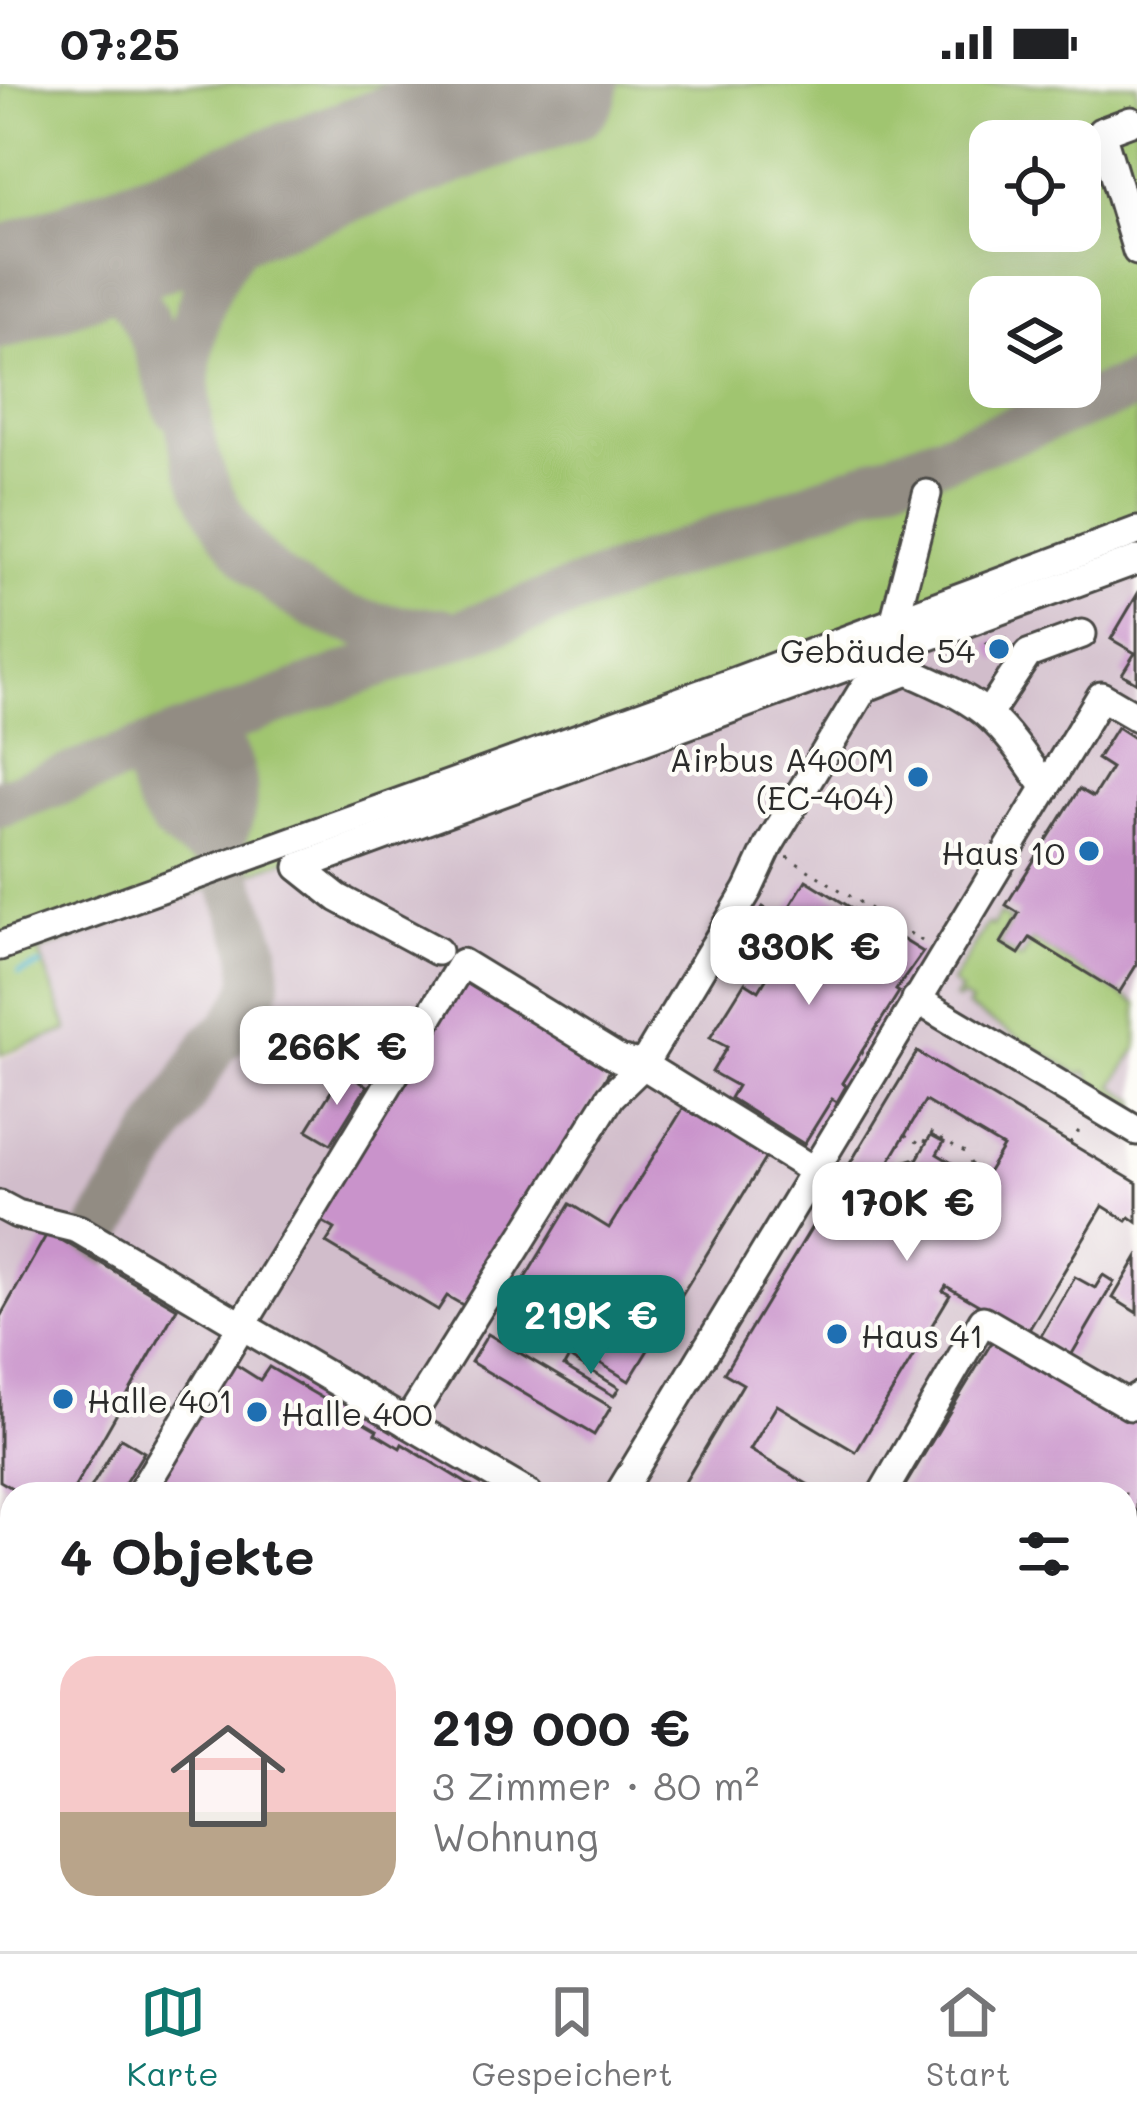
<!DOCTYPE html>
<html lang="de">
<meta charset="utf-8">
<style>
body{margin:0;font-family:Mali,sans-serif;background:#f6f6f6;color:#202124;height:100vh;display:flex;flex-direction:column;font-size:45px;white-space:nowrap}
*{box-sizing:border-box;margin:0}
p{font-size:39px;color:#757577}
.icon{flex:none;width:66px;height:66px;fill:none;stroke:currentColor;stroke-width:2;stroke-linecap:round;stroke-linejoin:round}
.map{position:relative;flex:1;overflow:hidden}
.panel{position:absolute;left:0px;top:1398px;width:1137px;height:471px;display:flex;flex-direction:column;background:#fff;border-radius:36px 36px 0 0;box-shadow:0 12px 48px #0002}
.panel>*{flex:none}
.fabs{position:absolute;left:969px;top:36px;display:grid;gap:24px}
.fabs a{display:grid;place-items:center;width:132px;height:132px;border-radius:24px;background:#fff;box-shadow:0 12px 48px #0002;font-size:60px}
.price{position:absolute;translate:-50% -102px;padding:0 27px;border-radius:24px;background:#fff;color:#222;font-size:39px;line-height:78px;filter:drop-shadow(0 3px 6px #0008)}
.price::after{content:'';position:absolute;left:50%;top:72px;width:36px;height:27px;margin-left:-18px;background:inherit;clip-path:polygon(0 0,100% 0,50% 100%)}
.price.on{background:#0f766e;color:#fff}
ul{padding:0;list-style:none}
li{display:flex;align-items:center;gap:36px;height:300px;padding:0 60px}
li span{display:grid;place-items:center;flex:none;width:336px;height:240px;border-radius:36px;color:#555}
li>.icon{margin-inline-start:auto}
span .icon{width:144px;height:144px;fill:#fffc;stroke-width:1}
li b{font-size:51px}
h2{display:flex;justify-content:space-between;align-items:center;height:144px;padding:0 60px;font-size:51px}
.status{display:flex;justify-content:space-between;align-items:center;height:84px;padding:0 60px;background:#fff;direction:ltr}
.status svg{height:33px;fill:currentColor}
.dock{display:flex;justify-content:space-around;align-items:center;height:168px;border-top:3px solid #e0e0e0;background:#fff;font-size:33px;color:#757577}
.dock a{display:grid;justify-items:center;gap:6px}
.dock .on{color:#0f766e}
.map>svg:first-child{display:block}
.built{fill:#f5cfda}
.industrial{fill:#d1bdcb}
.green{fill:#a0c56f;stroke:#66784d;stroke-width:3;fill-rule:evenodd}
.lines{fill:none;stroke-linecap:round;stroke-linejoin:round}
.stream{stroke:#49b1c8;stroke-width:6}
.taxiway{stroke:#928c83;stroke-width:48}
.runway{stroke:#928c83;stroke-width:120}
.building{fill:#c993cb;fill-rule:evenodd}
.minor-casing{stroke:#4a4845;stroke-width:33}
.path{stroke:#4a4845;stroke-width:3;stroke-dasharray:3 9;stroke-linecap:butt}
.minor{stroke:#fff;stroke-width:27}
.poi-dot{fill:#1f6fb2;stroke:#fdfcf7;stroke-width:4.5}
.labels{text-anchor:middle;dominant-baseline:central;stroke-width:9;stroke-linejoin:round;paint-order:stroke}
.poi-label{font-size:33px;fill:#2b2b2b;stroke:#fdfcf7;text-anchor:end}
</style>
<div class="status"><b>07:25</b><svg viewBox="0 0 49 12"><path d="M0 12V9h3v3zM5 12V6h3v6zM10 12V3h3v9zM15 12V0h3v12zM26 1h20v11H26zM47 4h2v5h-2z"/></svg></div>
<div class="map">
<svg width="1137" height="1867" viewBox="0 0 1137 1867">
<rect width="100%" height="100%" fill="#fdfcf7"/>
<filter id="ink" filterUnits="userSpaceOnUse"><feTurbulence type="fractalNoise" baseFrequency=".00833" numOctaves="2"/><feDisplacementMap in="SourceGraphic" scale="24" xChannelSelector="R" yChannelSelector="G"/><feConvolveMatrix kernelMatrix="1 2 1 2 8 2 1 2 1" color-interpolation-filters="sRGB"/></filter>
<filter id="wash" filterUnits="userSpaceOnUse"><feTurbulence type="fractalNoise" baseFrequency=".004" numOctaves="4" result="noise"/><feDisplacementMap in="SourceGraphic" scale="48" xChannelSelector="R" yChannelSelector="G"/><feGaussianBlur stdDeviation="2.7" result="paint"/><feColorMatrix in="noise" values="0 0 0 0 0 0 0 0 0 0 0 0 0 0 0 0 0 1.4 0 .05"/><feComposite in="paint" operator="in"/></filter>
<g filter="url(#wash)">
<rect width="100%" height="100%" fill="#f8ecdb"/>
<path class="built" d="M0,1547l12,7v303h477l15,10h-504z"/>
<path class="industrial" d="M1137,465v1402h-479l-16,-10h483v-447h-1113v64l-12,-7v-492l34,-13v-4l34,-12 -30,-78z"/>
<g class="green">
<path d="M0,0h1137v461l-1098,406 29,79 -68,25zM990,57h90v90h-90zM990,213h90v90h-90z"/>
<path d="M1000,830l10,7 -11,24 22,14 12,-19 104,64v44l-24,38 24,15v7l-48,-28 1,-4 -5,-5 -4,4 -114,-68 4,-4 -10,-7 -3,4 -4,-2 7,-7 -9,-8 35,-59 6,2z"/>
</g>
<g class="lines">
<path class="stream" d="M19,889l21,-8"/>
<g class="taxiway">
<path d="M356,74c-44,22 -88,43 -119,82 -88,112 -57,284 65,358 43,26 90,34 140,33"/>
<path d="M34,193c18,-3 38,-8 56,-5 55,8 71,91 87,135"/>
<path d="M196,647c31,10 43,51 35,81 -3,13 -10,24 -11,37"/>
<path d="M156,662c-14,30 4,68 32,86 12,8 22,11 33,22"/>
<path d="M0,719l1137,-418"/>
<path d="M88,1167l126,-207 17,-14 18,-26 8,-21 -2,-35 -67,-182 -21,-17 -14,-2"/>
</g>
<path class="runway" d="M0,205l559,-205"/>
</g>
<g id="blocks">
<g class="building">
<path d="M1137,511v88l-15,-9 13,-21 -24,-14z"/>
<path d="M1005,554l6,18 -16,4 -8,-16z"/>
<path d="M1117,643l20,13v224l-18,29 -89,-55 -11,16 -18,-11 18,-30 -13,-8 73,-116 14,8 18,-29 -14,-9z"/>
<path d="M806,796l117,72 -27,38 3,2 -57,91 4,3 -9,16 -5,-3 -28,45 -74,-46 7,-12 -25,-14 15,-25 -17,-9 35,-56 14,9 15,-25 -35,-21 24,-38 19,12z"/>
<path d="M463,890l151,90 -146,244 -21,-12 -9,14 -112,-67 9,-14 -19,-11z"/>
<path d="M917,968l220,131v39l-7,-5 -3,4 -24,-15 -76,127 -81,-47 -3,5 7,4 -94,157 -79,-47 -27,45 74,44h-130l-12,-7 61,-103 -19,-11zM925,1017l78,46 -21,34 -45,-27 7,-12 -13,-7 -15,26 -3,-2 -27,8z"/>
<path d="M343,988l24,14 -36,58 -24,-14z"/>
<path d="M689,1015l82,50 -142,232 -121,-75 62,-102 39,24z"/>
<path d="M48,1148l129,76 -106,186h-49l-22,-13v-164z"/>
<path d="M1137,1173v56l-24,-15z"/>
<path d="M1103,1191l11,7 -45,77 -31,-18 37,-64 20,11z"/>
<path d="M488,1250l123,73 -17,28 -123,-73z"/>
<path d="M995,1253l142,85v412l-12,-7v-333h-225z"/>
<path d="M569,1273l50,31 -5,8 -50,-30z"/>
<path d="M230,1277l30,19 9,-13 108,63 -2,3 25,15 2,-4 82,50h-334z"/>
<path d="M121,1354l23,14 -26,42h-31z"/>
<path d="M0,1567l12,7v263l-12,-7z"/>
<path d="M245,1857h39l-4,10h-39z"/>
<path d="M715,1857h346l-6,10h-323z"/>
</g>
</g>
</g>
<g filter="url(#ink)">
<use href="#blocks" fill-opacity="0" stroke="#4a4845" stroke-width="3"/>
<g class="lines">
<g class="minor-casing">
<g id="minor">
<path d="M1131,37l-30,11 36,119"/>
<path d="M895,535l32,-125"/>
<path d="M988,630l40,-60 54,-20"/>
<path d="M0,862l728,-262 409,-153"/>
<path d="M437,867l-99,-53 -39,-31 838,-307"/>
<path d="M916,915l221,132"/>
<path d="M0,1121l17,9 61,15 450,265"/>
<path d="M407,1339l204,-327 32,-31 105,-175 21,-45 95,-157 44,-17c28,13 61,26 83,47 21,19 37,45 54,68"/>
<path d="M140,1410l322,-531 157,96 24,6 173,107"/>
<path d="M619,1410l482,-798 36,21"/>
<path d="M882,1410l101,-174 148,86 6,-9"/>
<path d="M0,1555l12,7"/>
<path d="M1125,1762l12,7"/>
<path d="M1125,1819l12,-18"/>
<path d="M13,1857l17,10"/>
<path d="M681,1857l15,10"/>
<path d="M218,1867l4,-10"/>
<path d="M1094,1867l7,-10"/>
</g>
</g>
<g class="path">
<path d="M787,773l140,87"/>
<path d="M905,1051l18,10 7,-13 35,20"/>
<path d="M1070,1059l13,-18"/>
<path d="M970,1078l8,16"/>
</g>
<use href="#minor" class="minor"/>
</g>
</g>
<g class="poi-dot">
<circle cx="999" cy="565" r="12"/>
<circle cx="918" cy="693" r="12"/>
<circle cx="1089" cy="767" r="12"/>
<circle cx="837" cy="1250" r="12"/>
<circle cx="63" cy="1315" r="12"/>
<circle cx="257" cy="1328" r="12"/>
</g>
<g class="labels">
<g class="poi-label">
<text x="975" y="565">Gebäude 54</text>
<text x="894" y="674">Airbus A400M<tspan x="894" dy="38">(EC-404)</tspan></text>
<text x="1065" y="767">Haus 10</text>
<text x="861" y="1250" text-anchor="start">Haus 41</text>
<text x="87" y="1315" text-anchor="start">Halle 401</text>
<text x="281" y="1328" text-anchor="start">Halle 400</text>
</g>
</g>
</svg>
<div class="fabs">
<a><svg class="icon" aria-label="locate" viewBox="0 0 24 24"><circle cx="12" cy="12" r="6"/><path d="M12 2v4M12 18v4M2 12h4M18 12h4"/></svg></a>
<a><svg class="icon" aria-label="layers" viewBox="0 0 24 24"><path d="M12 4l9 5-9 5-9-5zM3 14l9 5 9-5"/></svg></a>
</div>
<b class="price" style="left:809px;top:924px">330K €</b>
<b class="price" style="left:337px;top:1024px">266K €</b>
<b class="price" style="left:907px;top:1180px">170K €</b>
<b class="price on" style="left:591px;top:1293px">219K €</b>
<section class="panel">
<h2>4 Objekte<svg class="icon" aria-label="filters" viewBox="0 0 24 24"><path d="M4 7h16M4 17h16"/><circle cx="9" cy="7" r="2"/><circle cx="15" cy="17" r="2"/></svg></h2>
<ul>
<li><span style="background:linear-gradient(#f6c9c9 65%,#b9a48a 0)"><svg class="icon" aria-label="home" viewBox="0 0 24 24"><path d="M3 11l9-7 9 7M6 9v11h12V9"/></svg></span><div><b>219 000 €</b><p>3 Zimmer · 80 m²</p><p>Wohnung</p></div></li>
</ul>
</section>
</div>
<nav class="dock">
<a class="on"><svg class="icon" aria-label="map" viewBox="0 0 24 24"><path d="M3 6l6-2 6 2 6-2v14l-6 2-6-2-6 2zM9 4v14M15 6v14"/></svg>Karte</a>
<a><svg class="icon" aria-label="saved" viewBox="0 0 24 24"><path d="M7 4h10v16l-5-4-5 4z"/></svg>Gespeichert</a>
<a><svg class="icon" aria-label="home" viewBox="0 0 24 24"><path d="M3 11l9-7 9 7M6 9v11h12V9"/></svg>Start</a>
</nav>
